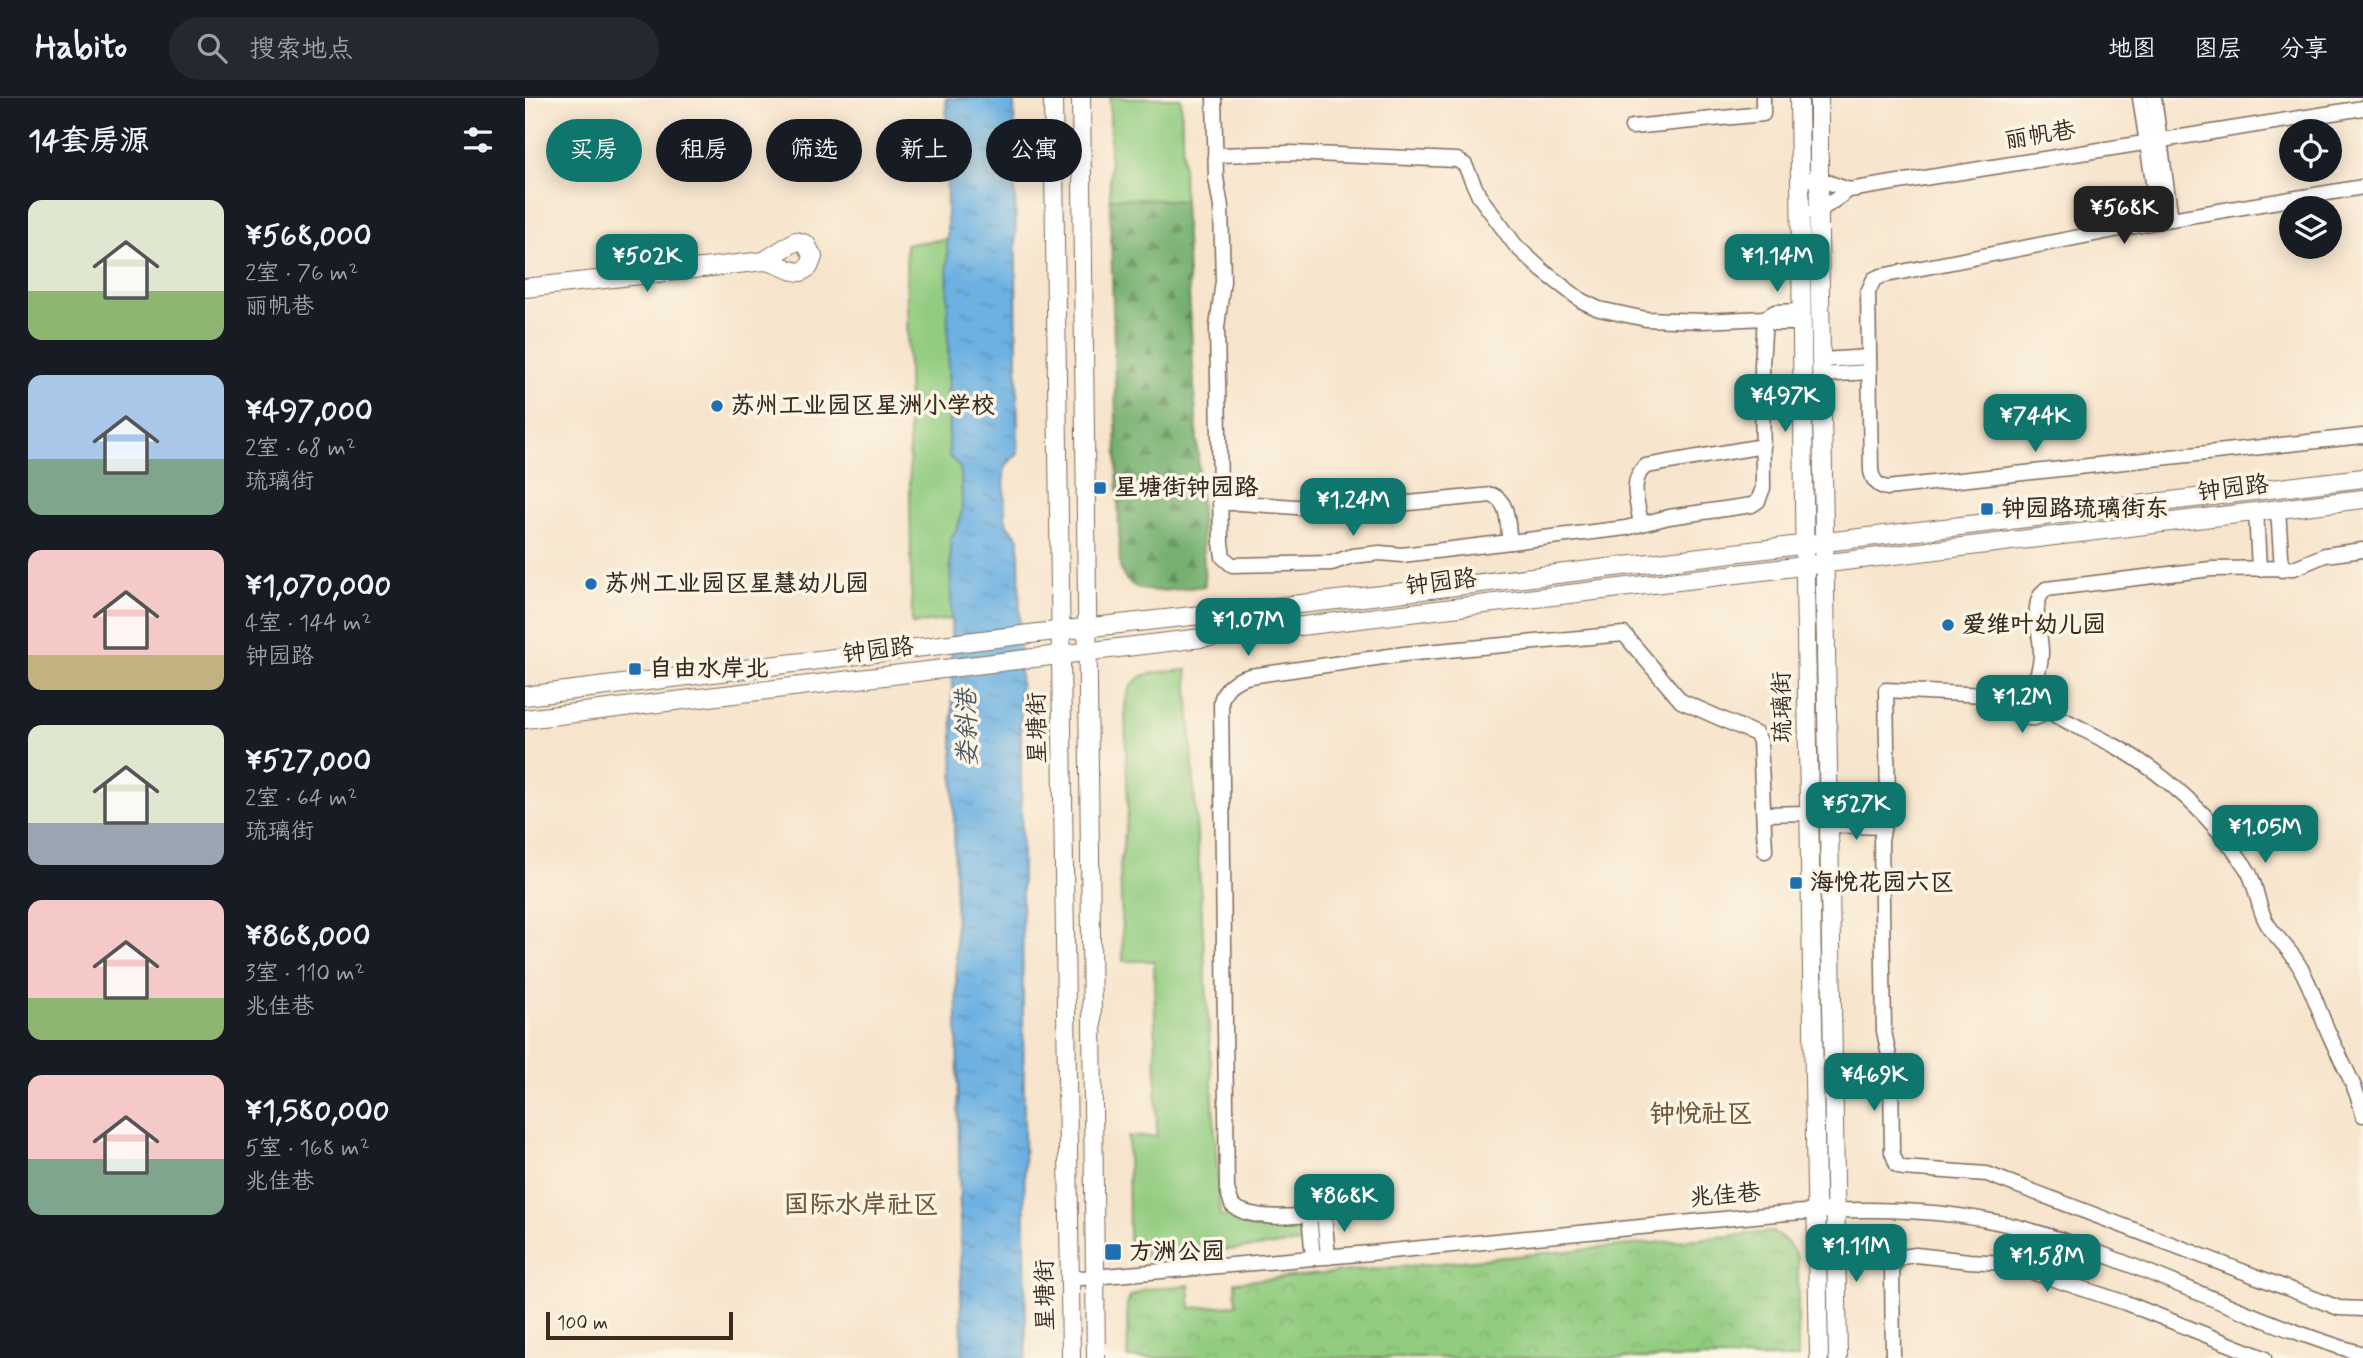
<!DOCTYPE html>
<html lang="zh">
<meta charset="utf-8">
<style>
body{margin:0;font-family:Mynerve,"LXGW WenKai TC",sans-serif;background:#242831;color:#f1f3f6;height:100vh;display:flex;flex-direction:column;font-size:26px;white-space:nowrap}
*{box-sizing:border-box;margin:0}
p{font-size:23px;color:#9ea1a6}
.icon{flex:none;width:38px;height:38px;fill:none;stroke:currentColor;stroke-width:2;stroke-linecap:round;stroke-linejoin:round}
.map{position:relative;flex:1;overflow:hidden}
.panel{display:flex;flex-direction:column;background:#171b24;width:525px}
.panel>*{flex:none}
.guide{position:absolute;left:21px;top:21px;width:665px;height:63px;display:flex;gap:14px}
.buttons{position:absolute;left:1754px;top:21px;display:grid;gap:14px}
.buttons a{display:grid;place-items:center;width:63px;height:63px;border-radius:50%;background:#171b24;box-shadow:0 4px 18px #0003;font-size:35px}
.scale{position:absolute;left:21px;bottom:18px;width:187px;box-sizing:border-box;padding-left:7px;border:4px solid #3b2a1e;border-top:0;font-size:19px;line-height:24px;white-space:nowrap;color:#3b2a1e;-webkit-text-stroke:5px #fcf5e5;paint-order:stroke}
.price{position:absolute;translate:-50% -60px;padding:0 16px;border-radius:14px;background:#0f766e;color:#fff;font-size:23px;line-height:46px;filter:drop-shadow(0 2px 4px #0008)}
.price::after{content:'';position:absolute;left:50%;top:42px;width:21px;height:16px;margin-left:-10px;background:inherit;clip-path:polygon(0 0,100% 0,50% 100%)}
.price.selected{background:#222;color:#fff}
ul{padding:0;list-style:none}
li{display:flex;align-items:center;gap:21px;height:175px;padding:0 28px}
li span{display:grid;place-items:center;flex:none;width:196px;height:140px;border-radius:14px;color:#555}
li>.icon{margin-inline-start:auto}
span .icon{width:84px;height:84px;fill:#fffc;stroke-width:1}
li b{font-size:30px}
h2{display:flex;justify-content:space-between;align-items:center;height:84px;padding:0 28px;font-size:30px}
.tag{padding:0 24px;border-radius:32px;background:#171b24;box-shadow:0 4px 18px #0003;font-size:24px;line-height:63px}
.tag.selected{background:#0f766e;color:#fff}
header{display:flex;align-items:center;gap:42px;box-sizing:border-box;height:98px;padding:0 35px;background:#171b24;border-bottom:2px solid #363941}
header strong{font-size:33px}
nav{display:flex;gap:38px;margin-inline-start:auto;font-size:24px}
.search{width:490px;height:63px;background:#242831;display:flex;align-items:center;gap:18px;box-sizing:border-box;padding:0 24px;border-radius:38px;color:#9ea1a6;font-size:26px}
main{display:flex;flex:1;min-height:0}
.map>svg:first-child{display:block}
.green{fill:#92cc80;stroke:#667b4f;stroke-width:2}
.forest{fill:url(#forest-firs);stroke:#586d46;stroke-width:2}
.park{fill:url(#park-crowns);stroke:#667b4f;stroke-width:2}
.water{fill:url(#water-ripples);stroke:#546e80;stroke-width:2}
.lines{fill:none;stroke-linecap:round;stroke-linejoin:round}
.minor-casing{stroke:#7d6b5b;stroke-width:17}
.major-casing{stroke:#7d6b5b;stroke-width:20}
.minor{stroke:#fff;stroke-width:14}
.major{stroke:#fff;stroke-width:18}
.poi-dot{fill:#1f6fb2;stroke:#fcf5e5;stroke-width:2.5}
.labels{text-anchor:middle;dominant-baseline:central;stroke-width:7;stroke-linejoin:round;paint-order:stroke}
.street-label{font-size:24px;fill:#3b2a1e;stroke:#fcf5e5}
.poi-label{font-size:24px;font-weight:bold;fill:#3b2a1e;stroke:#fcf5e5;text-anchor:start}
.water-label{font-size:26px;font-style:italic;fill:#4c5963;stroke:#fcf5e5}
.neighbourhood-label{font-size:26px;font-weight:bold;fill:#72593e;stroke:#fcf5e5}
</style>
<header>
<strong>Habito</strong>
<div class="search"><svg class="icon" aria-label="search" viewBox="0 0 24 24"><circle cx="10" cy="10" r="6"/><path d="M15 15l6 6"/></svg>搜索地点</div>
<nav><a>地图</a><a>图层</a><a>分享</a></nav>
</header>
<main>
<section class="panel">
<h2>14套房源<svg class="icon" aria-label="filters" viewBox="0 0 24 24"><path d="M4 7h16M4 17h16"/><circle cx="9" cy="7" r="2"/><circle cx="15" cy="17" r="2"/></svg></h2>
<ul>
<li><span style="background:linear-gradient(#dfe7d0 65%,#8fb573 0)"><svg class="icon" aria-label="home" viewBox="0 0 24 24"><path d="M3 11l9-7 9 7M6 9v11h12V9"/></svg></span><div><b>¥568,000</b><p>2室 · 76 m²</p><p>丽帆巷</p></div></li>
<li><span style="background:linear-gradient(#a9c7e8 60%,#7fa58c 0)"><svg class="icon" aria-label="home" viewBox="0 0 24 24"><path d="M3 11l9-7 9 7M6 9v11h12V9"/></svg></span><div><b>¥497,000</b><p>2室 · 68 m²</p><p>琉璃街</p></div></li>
<li><span style="background:linear-gradient(#f6c9c9 75%,#c2b280 0)"><svg class="icon" aria-label="home" viewBox="0 0 24 24"><path d="M3 11l9-7 9 7M6 9v11h12V9"/></svg></span><div><b>¥1,070,000</b><p>4室 · 144 m²</p><p>钟园路</p></div></li>
<li><span style="background:linear-gradient(#dfe7d0 70%,#9aa5b1 0)"><svg class="icon" aria-label="home" viewBox="0 0 24 24"><path d="M3 11l9-7 9 7M6 9v11h12V9"/></svg></span><div><b>¥527,000</b><p>2室 · 64 m²</p><p>琉璃街</p></div></li>
<li><span style="background:linear-gradient(#f6c9c9 70%,#8fb573 0)"><svg class="icon" aria-label="home" viewBox="0 0 24 24"><path d="M3 11l9-7 9 7M6 9v11h12V9"/></svg></span><div><b>¥868,000</b><p>3室 · 110 m²</p><p>兆佳巷</p></div></li>
<li><span style="background:linear-gradient(#f6c9c9 60%,#7fa58c 0)"><svg class="icon" aria-label="home" viewBox="0 0 24 24"><path d="M3 11l9-7 9 7M6 9v11h12V9"/></svg></span><div><b>¥1,580,000</b><p>5室 · 168 m²</p><p>兆佳巷</p></div></li>
</ul>
</section>
<div class="map">
<svg width="1838" height="1260" viewBox="0 0 1838 1260">
<defs>
<pattern id="forest-firs" width="22" height="20" patternUnits="userSpaceOnUse" patternTransform="scale(1.75)"><rect width="22" height="20" fill="#75b06e"/><path d="M5 1l3.5 6h-7zM16 11l3.5 6h-7z" fill="#618f5a"/></pattern>
<pattern id="park-crowns" width="20" height="18" patternUnits="userSpaceOnUse" patternTransform="scale(1.75)"><rect width="20" height="18" fill="#92cc80"/><path d="M2 6a3 3 0 1 1 6 0M12 15a3 3 0 1 1 6 0" fill="none" stroke="#7faf6e"/></pattern>
<pattern id="water-ripples" width="26" height="14" patternUnits="userSpaceOnUse" patternTransform="scale(1.75)"><rect width="26" height="14" fill="#6cb1e2"/><path d="M2 4q2-2 4 0t4 0M15 11q2-2 4 0t4 0" fill="none" stroke="#5a90b7"/></pattern>
</defs>
<rect width="100%" height="100%" fill="#fcf5e5"/>
<filter id="ink" filterUnits="userSpaceOnUse"><feTurbulence type="fractalNoise" baseFrequency=".0143" numOctaves="2"/><feDisplacementMap in="SourceGraphic" scale="14" xChannelSelector="R" yChannelSelector="G"/><feConvolveMatrix kernelMatrix="1 2 1 2 8 2 1 2 1" color-interpolation-filters="sRGB"/></filter>
<filter id="wash" filterUnits="userSpaceOnUse"><feTurbulence type="fractalNoise" baseFrequency=".00686" numOctaves="4" result="noise"/><feDisplacementMap in="SourceGraphic" scale="28" xChannelSelector="R" yChannelSelector="G"/><feGaussianBlur stdDeviation="1.57" result="paint"/><feColorMatrix in="noise" values="0 0 0 0 0 0 0 0 0 0 0 0 0 0 0 0 0 1.4 0 .05"/><feComposite in="paint" operator="in"/></filter>
<g filter="url(#wash)">
<rect width="100%" height="100%" fill="#f7e4cc"/>
<g class="green">
<path d="M585,0h71l3,103 -74,-3z"/>
<path d="M423,141l1,217 10,10 2,7c0,23 6,48 -11,66l3,80 -41,5 -6,-380z"/>
<path d="M662,572l33,546 79,7 2,20 -154,14c-12,-3 -15,-7 -18,-19l-1,-101 29,-1 -3,-175h-31l-3,-95 8,-53 -3,-106c4,-39 30,-34 62,-37z"/>
</g>
<path class="forest" d="M585,100l74,3 21,385c-26,2 -75,17 -85,-18z"/>
<path class="park" d="M1247,1134c13,6 19,14 26,26v100h-670l-1,-53 3,-8 15,-8 44,-4 2,23 45,-3 -1,-23z"/>
<path class="water" d="M421,0h68l4,355 -13,13 -1,8 1,42 2,9 12,13 7,820h-64l-12,-820c17,-17 11,-42 11,-65l-2,-7 -10,-10z"/>
</g>
<g filter="url(#ink)">
<g class="lines">
<g class="minor-casing">
<g id="minor">
<path d="M689,0l2,80 5,29 2,74 -6,46 4,216 2,14 9,8 100,-2 20,-7 28,-3 22,2 224,-27 43,-11 83,-12 6,-4 5,-13 -1,-124 3,-46"/>
<path d="M1615,0l19,123"/>
<path d="M1629,0l17,121"/>
<path d="M1107,29l131,-13v-16"/>
<path d="M690,57l75,-2 167,7 8,5 14,31 37,50 27,25 39,30 17,8 47,10 56,2 63,-3 10,5h27"/>
<path d="M1285,81h9l30,11"/>
<path d="M1838,89l-192,32 -290,57 -7,3 -6,13 3,179c2,10 7,15 16,17l476,-52"/>
<path d="M1286,114l8,-1 30,-21 514,-82"/>
<path d="M1240,220l10,-6 26,-1"/>
<path d="M1297,262l47,-3"/>
<path d="M1297,277l47,-3"/>
<path d="M695,405h21l95,7 156,-15c18,7 15,31 18,47"/>
<path d="M1753,411l4,61"/>
<path d="M1731,413l3,58"/>
<path d="M1116,426c-3,-20 -13,-44 5,-58l117,-20"/>
<path d="M1505,594c6,-12 11,-24 11,-38 1,-20 -13,-51 5,-65l165,-20 83,-1 31,-13 38,-5"/>
<path d="M1480,598c12,13 23,34 41,14"/>
<path d="M1304,712l57,3"/>
<path d="M1239,716l45,-1"/>
<path d="M1305,727l53,2"/>
<path d="M1838,1017c-6,-28 -21,-52 -33,-79 -12,-26 -19,-53 -35,-77 -8,-12 -19,-22 -27,-34 -12,-18 -10,-41 -23,-59 -32,-48 -78,-91 -128,-119 -24,-13 -48,-24 -71,-37l-5,-8 -11,-10 -25,4 -119,-6 2,112 -7,39 3,190 7,35 1,86 5,13 6,3 84,6 352,134 24,1"/>
<path d="M784,1117l4,43"/>
<path d="M803,1159l-4,-43c-25,2 -72,8 -92,-9l-5,-16 -6,-488c4,-15 14,-21 29,-25l154,-22 220,-20 57,67 75,33 4,7 5,110"/>
<path d="M545,1181l300,-26 395,-38c83,-7 168,-9 249,11 120,31 230,94 349,128"/>
<path d="M1368,1260l-1,-92 10,-9 14,-2 53,6 36,2 121,40 138,55"/>
</g>
</g>
<g class="major-casing">
<g id="major">
<path d="M528,0l18,1260"/>
<path d="M556,0l15,1260"/>
<path d="M1274,0l6,484 14,776"/>
<path d="M1294,0v137l19,1123"/>
<path d="M0,190l239,-27c14,1 24,11 37,11l8,-5 4,-10 -7,-13 -10,-3 -32,20"/>
<path d="M0,598l513,-63 317,-35 1008,-120"/>
<path d="M0,621l1838,-220"/>
</g>
</g>
<use href="#minor" class="minor"/>
<use href="#major" class="major"/>
</g>
</g>
<g class="poi-dot">
<circle cx="192" cy="308" r="7"/>
<rect x="568" y="383" width="14" height="14" rx="3.5"/>
<rect x="1455" y="404" width="14" height="14" rx="3.5"/>
<circle cx="66" cy="486" r="7"/>
<circle cx="1423" cy="527" r="7"/>
<rect x="103" y="564" width="14" height="14" rx="3.5"/>
<rect x="1264" y="778" width="14" height="14" rx="3.5"/>
<rect x="579" y="1145" width="18" height="18" rx="3.5"/>
</g>
<g class="labels">
<g class="street-label">
<text transform="translate(1515 38) rotate(-9)">丽帆巷</text>
<text transform="translate(1708 391) rotate(-7)">钟园路</text>
<text transform="translate(916 485) rotate(-7)">钟园路</text>
<text transform="translate(353 553) rotate(-7)">钟园路</text>
<text transform="translate(1258 609) rotate(-91)">琉璃街</text>
<text transform="translate(513 630) rotate(-91)">星塘街</text>
<text transform="translate(1200 1098) rotate(-5)">兆佳巷</text>
<text transform="translate(521 1197) rotate(-91)">星塘街</text>
</g>
<g class="poi-label">
<text x="206" y="308">苏州工业园区星洲小学校</text>
<text x="589" y="390">星塘街钟园路</text>
<text x="1476" y="411">钟园路琉璃街东</text>
<text x="80" y="486">苏州工业园区星慧幼儿园</text>
<text x="1437" y="527">爱维叶幼儿园</text>
<text x="124" y="571">自由水岸北</text>
<text x="1285" y="785">海悦花园六区</text>
<text x="604" y="1154">方洲公园</text>
</g>
<g class="water-label">
<text transform="translate(443 630) rotate(-91)">娄斜港</text>
</g>
<g class="neighbourhood-label">
<text x="1176" y="1017">钟悦社区</text>
<text x="336" y="1108">国际水岸社区</text>
</g>
</g>
</svg>
<div class="buttons">
<a><svg class="icon" aria-label="locate" viewBox="0 0 24 24"><circle cx="12" cy="12" r="6"/><path d="M12 2v4M12 18v4M2 12h4M18 12h4"/></svg></a>
<a><svg class="icon" aria-label="layers" viewBox="0 0 24 24"><path d="M12 4l9 5-9 5-9-5zM3 14l9 5 9-5"/></svg></a>
</div>
<div class="scale">100 m</div>
<b class="price selected" style="left:1599px;top:148px">¥568K</b>
<b class="price" style="left:122px;top:196px">¥502K</b>
<b class="price" style="left:1252px;top:196px">¥1.14M</b>
<b class="price" style="left:1260px;top:336px">¥497K</b>
<b class="price" style="left:1510px;top:356px">¥744K</b>
<b class="price" style="left:828px;top:440px">¥1.24M</b>
<b class="price" style="left:723px;top:560px">¥1.07M</b>
<b class="price" style="left:1497px;top:637px">¥1.2M</b>
<b class="price" style="left:1331px;top:744px">¥527K</b>
<b class="price" style="left:1740px;top:767px">¥1.05M</b>
<b class="price" style="left:1349px;top:1015px">¥469K</b>
<b class="price" style="left:819px;top:1136px">¥868K</b>
<b class="price" style="left:1331px;top:1186px">¥1.11M</b>
<b class="price" style="left:1522px;top:1196px">¥1.58M</b>
<div class="guide">
<a class="tag selected">买房</a>
<a class="tag">租房</a>
<a class="tag">筛选</a>
<a class="tag">新上</a>
<a class="tag">公寓</a>
</div>
</div>
</main>
